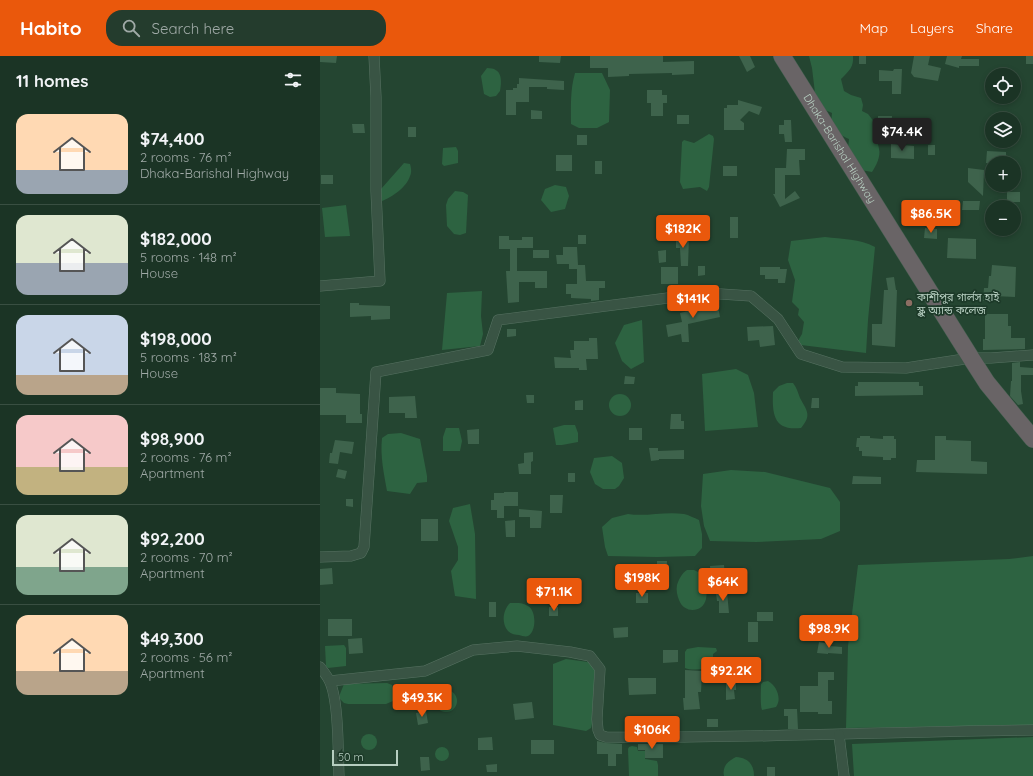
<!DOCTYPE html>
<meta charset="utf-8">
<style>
body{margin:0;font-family:Quicksand,"Noto Sans Bengali",sans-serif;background:#243c2d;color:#f1f3f6;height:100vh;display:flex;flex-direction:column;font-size:15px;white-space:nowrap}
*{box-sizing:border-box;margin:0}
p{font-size:13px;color:#a0aaa7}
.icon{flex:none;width:22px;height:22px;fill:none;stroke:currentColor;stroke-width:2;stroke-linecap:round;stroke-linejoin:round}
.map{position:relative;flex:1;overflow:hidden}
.drawer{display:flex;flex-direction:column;background:#1b3425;width:320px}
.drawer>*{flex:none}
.tools{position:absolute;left:665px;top:12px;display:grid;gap:8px}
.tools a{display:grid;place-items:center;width:36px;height:36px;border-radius:50%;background:#1b3425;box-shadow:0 2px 6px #0003,0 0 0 1px #394f42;font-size:20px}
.scale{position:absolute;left:12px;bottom:10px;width:66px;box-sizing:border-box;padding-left:4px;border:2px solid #b6cec0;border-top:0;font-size:11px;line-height:14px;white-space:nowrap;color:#b6cec0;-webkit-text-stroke:3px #1d3a29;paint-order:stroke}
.price{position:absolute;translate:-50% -34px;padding:0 9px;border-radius:4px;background:#ea580c;color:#fff;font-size:13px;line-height:26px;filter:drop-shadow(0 1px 2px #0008)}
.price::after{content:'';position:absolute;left:50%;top:24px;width:12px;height:9px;margin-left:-6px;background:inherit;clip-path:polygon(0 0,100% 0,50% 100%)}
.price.on{background:#222;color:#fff}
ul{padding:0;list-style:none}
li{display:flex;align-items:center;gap:12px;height:100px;padding:0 16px}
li+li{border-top:1px solid #394f42}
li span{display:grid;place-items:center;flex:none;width:112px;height:80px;border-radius:12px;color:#555}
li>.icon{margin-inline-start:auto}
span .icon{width:48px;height:48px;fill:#fffc;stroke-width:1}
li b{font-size:17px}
h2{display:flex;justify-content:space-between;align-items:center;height:48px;padding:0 16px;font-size:17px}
header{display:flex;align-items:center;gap:24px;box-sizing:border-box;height:56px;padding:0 20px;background:#ea580c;color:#fff}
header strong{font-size:19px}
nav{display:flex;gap:22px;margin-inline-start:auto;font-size:14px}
.search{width:280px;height:36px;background:#243c2d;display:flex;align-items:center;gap:10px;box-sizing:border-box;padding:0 14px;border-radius:16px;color:#a0aaa7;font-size:15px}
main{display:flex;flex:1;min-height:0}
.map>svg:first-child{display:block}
.water{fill:#2d6341}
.building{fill:#3e634c}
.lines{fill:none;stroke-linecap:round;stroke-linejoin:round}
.minor-casing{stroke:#577262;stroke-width:11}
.trunk-casing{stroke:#435f4f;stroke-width:18}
.minor{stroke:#395444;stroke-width:10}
.trunk{stroke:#696466;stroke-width:17}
.education-dot{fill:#8d6e63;stroke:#1d3a29;stroke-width:1.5}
.labels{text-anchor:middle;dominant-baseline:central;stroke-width:3.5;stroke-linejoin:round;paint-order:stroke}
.street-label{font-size:11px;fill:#b6cec0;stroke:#1d3a29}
.poi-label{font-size:11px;fill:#b6cec0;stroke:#1d3a29;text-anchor:start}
</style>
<header>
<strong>Habito</strong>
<div class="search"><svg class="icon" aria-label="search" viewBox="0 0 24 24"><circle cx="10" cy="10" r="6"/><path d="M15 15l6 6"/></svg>Search here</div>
<nav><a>Map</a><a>Layers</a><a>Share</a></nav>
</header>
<main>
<section class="drawer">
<h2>11 homes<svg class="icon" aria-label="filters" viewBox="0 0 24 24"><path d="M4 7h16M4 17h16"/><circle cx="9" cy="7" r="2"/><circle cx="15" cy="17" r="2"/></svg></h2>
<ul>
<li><span style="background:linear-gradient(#ffd9b3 70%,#9aa5b1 0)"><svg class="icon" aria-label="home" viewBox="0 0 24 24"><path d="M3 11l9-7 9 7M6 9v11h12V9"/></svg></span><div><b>$74,400</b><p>2 rooms · 76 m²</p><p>Dhaka-Barishal Highway</p></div></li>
<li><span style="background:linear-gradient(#dfe7d0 60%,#9aa5b1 0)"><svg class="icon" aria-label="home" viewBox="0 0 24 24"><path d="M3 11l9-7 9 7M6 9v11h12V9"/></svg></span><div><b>$182,000</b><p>5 rooms · 148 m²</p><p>House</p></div></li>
<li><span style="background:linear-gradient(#c9d6e8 75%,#b9a48a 0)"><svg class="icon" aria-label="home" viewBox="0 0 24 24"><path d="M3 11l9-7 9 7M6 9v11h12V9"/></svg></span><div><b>$198,000</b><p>5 rooms · 183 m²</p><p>House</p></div></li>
<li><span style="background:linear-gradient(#f6c9c9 65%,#c2b280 0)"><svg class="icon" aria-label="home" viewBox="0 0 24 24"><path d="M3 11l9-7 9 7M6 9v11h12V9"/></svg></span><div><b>$98,900</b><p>2 rooms · 76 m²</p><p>Apartment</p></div></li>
<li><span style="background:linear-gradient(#dfe7d0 65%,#7fa58c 0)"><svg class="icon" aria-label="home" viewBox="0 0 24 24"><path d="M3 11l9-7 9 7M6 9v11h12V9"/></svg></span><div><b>$92,200</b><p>2 rooms · 70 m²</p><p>Apartment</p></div></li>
<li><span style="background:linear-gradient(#ffd9b3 70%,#b9a48a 0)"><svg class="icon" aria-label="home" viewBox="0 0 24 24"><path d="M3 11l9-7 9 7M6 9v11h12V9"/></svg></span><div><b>$49,300</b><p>2 rooms · 56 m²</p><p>Apartment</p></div></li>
</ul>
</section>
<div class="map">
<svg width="713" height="720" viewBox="0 0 713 720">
<rect width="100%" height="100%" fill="#244531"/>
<g class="water">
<path d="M489,0h44c1,11 -4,15 -12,23l3,12 7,4 10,3 2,7 -1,6 6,3 10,13c-5,8 0,14 1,22 2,7 -3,17 -7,23l-11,-2 -13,-22 1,-9c-13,-6 -19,-11 -17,-26l-11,-5 -6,-15 -3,-25z"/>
<path d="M167,12c15,0 15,11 13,23l-4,5 -6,1 -6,-3 -3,-18z"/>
<path d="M255,17h27l8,17 -1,32 -12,6h-18l-8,-4c0,-17 -1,-34 4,-51z"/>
<path d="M389,78l4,2 1,3 -5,48 -2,4 -7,-4 -17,2 -3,-7 2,-40 2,-2 10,3z"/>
<path d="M136,91l2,4v12l-14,3 -2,-2 1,-16z"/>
<path d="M84,107l6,1c1,3 2,9 0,12 -3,11 -18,21 -28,25l-3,-6 2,-6z"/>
<path d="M235,129l11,2 3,9 -4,13 -14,3 -10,-12 4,-11z"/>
<path d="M135,135l8,1 5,3 -2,38 -6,2 -6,-1 -7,-8 -1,-21 2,-6z"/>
<path d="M26,149l4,31 -25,1 -3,-29z"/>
<path d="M505,181c17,2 35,2 50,10l-7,73 -2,33 -65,-8 -3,-2 1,-4 3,-5 2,-12 -6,-7 1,-6 -7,-7 3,-22 -7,-20 3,-19z"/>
<path d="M162,235l-1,25 2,18 -3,12 -38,4 5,-57z"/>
<path d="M322,264l2,42 -13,7 -9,-8 -7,-18 9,-18z"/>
<path d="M416,313l12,6 6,18 4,34 -53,4 -3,-57z"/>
<path d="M467,327h6c4,5 5,10 7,15 7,13 12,17 1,30 -27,3 -29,-13 -28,-36l6,-6z"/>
<circle cx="300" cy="349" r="11"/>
<path d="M244,369h11l3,8v9l-16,3h-6l-3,-17z"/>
<path d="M126,372h13l3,13 -2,10h-17v-14z"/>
<path d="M81,377l19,6 7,37v6l-10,1 -7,11 -23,-3c-3,-17 -7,-35 -5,-53l6,-4z"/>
<path d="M292,400l10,7 2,15 -5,8 -4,3h-12l-8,-5 -5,-12 4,-14z"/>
<path d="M411,414l34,2 65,16 10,14v29l-19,8 -65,3 -46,-1 -6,-15 -3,-20 2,-32z"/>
<path d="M150,448l5,30 1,65 -21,-3 -4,-25 7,-11v-13l-9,-26 4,-13z"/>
<path d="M308,458c18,3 37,-3 56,0 5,1 10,4 15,6l3,14v14l-7,8 -38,1 -49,-1 -3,-9 -3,-20 10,-9z"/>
<path d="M713,500v169l-187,3 2,-82 10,-81 151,-6z"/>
<path d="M367,514h7l8,4c3,8 6,16 4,25 -3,14 -22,15 -27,1 -2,-5 -3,-10 -2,-15 2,-6 5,-12 10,-15z"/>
<path d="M190,547c6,0 12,-1 18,3 8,4 9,25 0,30 -2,1 -6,0 -9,-1 -3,0 -8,-1 -11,-4 -7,-8 -5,-21 2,-28z"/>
<path d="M24,589l2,3v18l-18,2 -2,-2 -1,-20z"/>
<path d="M378,591l18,1 1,3 -4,3v4l3,7 -2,2c-8,2 -22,4 -29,1v-16l2,-3z"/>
<path d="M246,603l22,3 7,6 -2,52 -2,8 -5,3 -33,-6v-61z"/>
<path d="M448,625c9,5 14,18 8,26l-14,3c-2,-5 -1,-20 -1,-26l2,-2z"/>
<path d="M67,627l5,2 2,6 -1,10 -7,3h-38l-4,-1 -4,-4v-5l4,-10z"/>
<circle cx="126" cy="645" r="11"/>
<circle cx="49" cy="686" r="8"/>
<path d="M713,681v39h-179l-2,-32z"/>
<path d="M312,690l5,1 1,4h7v8l12,2 1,4v11h-29l-1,-27 1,-2z"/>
<circle cx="122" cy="698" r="7"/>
<path d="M416,701c12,1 18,7 18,19h-30c-2,-10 4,-15 12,-19z"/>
</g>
<g class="building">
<path d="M0,0h17l-1,7 -16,-1z"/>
<path d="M219,0h22l-1,7 -21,-1z"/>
<path d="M270,0h73v6l31,-1v13l-22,1v-2l-43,1v2l-21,1v-9h-18z"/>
<path d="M419,0h11l5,11 -8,5z"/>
<rect x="539" y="0" width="7" height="8"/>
<path d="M594,0h16l-2,9 13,3 -3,13 -24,-4 -3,-4z"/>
<path d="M627,0h15l-1,3h18v7h-20v2l-14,-4z"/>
<rect x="706" y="0" width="7" height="8"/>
<path d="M574,13h8l-1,25h-9v-13h-13v-11l14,1z"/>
<path d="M199,22l45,3v9l-17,-1v-2h-18v15h-13v13h-10v-25h7v-2h4v-4h2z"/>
<path d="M327,34h15v5h5v8h-4v13h-12v-13h-4z"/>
<path d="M418,44l24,7 -3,8 -10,-4 -9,9 4,3v7h-20v-22h3v-3h11z"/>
<path d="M211,54l11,1v8h-11z"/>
<rect x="357" y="59" width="12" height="9"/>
<path d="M558,60h14l-1,16h2v9l-14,-1 1,-16h-2z"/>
<path d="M464,64h7l1,22h-7l-1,-8h-5v-9h5z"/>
<path d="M32,68h12l1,9h-12z"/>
<rect x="88" y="71" width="8" height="10"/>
<rect x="257" y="79" width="10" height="10"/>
<path d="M571,88l23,2v13l-23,-1z"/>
<rect x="608" y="89" width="7" height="10"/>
<path d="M467,93h18v11h-6l1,15h-15v24l10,-8 5,7 -20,9 -7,-13h2v-26h11z"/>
<path d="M667,95l19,1v8l-12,-1 -1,4h-7z"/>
<rect x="236" y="99" width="16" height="16"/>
<rect x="275" y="105" width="7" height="13"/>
<rect x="403" y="110" width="14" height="10"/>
<path d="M648,112l16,2 -1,26 -15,-14z"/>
<rect x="1" y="119" width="12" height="9"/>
<rect x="687" y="136" width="13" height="10"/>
<path d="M643,145h17l-1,9h-17z"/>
<rect x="410" y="161" width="8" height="21"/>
<path d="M605,172l12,1v10l-13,-1z"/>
<rect x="258" y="179" width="8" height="9"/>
<path d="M179,180h10v4h13v-3h11v11h-16v23h30v17h-12v-6h-16v20l-11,1 -2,-32h4v-22h-11z"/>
<path d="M356,180l13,1 -1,29h-7l-1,-18h-4z"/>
<path d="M628,182l28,1v20l-29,-1z"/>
<path d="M243,191h14l1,18h7l1,16h19v7h-6v12l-8,1v-2l-20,-1v-4h-5v-10h11v-15h-8v-5h-12l-1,-9h7z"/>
<rect x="213" y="194" width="16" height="8"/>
<path d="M346,194v12l-7,1 -1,-12z"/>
<path d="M672,209l24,2 -1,30 -21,-1v5h-11l1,-13h4l1,-12h2z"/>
<path d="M378,210h7v9l-7,1z"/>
<rect x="341" y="211" width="17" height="17"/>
<path d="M440,211h20v2h7l-2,14h-7v-4h-13v-4h-5z"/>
<path d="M574,221l2,13h1l-2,57 -23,-2v-21h10l2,-34h4l-2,-12z"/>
<path d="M397,245l3,16 -32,7 1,18h-7l-1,-8 -13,3 -2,-12 16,-3 -2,-9 17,-4 -1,-4z"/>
<path d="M30,247h9v2l31,1v13l-19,1v-4l-21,1z"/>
<path d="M665,258h23v12h3v12h14v11l-42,1v-11h2z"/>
<path d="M453,270l2,19 -15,2 -1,-7 -11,1 -1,-14z"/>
<path d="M187,273h9v7l-9,1z"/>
<path d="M269,282h8l1,21h-12l1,11h-8v-2h-24l-1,-11 17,1 -1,-8h4v-9h15z"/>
<path d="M700,306v5l13,1v7h-12v16l2,13 -5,1 -8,-9 1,-15h1v-18z"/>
<path d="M305,320l10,1 -1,7h-10z"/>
<path d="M538,326h61v4h4v9l-68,1v-10h3z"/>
<path d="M0,332h16v5l24,1v20h2v9h-16v-8h-26z"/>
<path d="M206,339h8v8h-7z"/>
<path d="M95,340l2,22h-12v-5h-16v-16z"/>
<path d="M492,342h7v10h-8z"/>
<path d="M263,344v10h-8v-9z"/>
<path d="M351,358h10v7h3v8h-14z"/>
<rect x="309" y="372" width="13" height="12"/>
<path d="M159,373v15h-11l-1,-14z"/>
<path d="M540,380h10v2l13,1v-3h11v3h2v19h-5v2h-8v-3l-21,-1v-5h-3v-4h-3l1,-9h3z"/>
<path d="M615,380h11v4l25,1v20l16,1v12l-71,-2 1,-12h18z"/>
<path d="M15,384l19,2 -2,12 -12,-2 -2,12 -9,-1 1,-10h2z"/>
<path d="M329,392h9v3l26,-1v9h-25v1l-8,1z"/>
<path d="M213,396v9l-2,1v12h-12l-1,-10 6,-1v-10z"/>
<path d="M18,413l9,2 -2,8 -9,-2z"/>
<rect x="248" y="417" width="7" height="9"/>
<path d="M533,420l28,1v7h-29z"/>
<path d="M184,436h14v14h-14v12h-7v-8h-6v-10h3v-7h10z"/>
<path d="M230,439h13l-1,18h-12z"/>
<path d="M26,443h7v8l-7,-1z"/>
<path d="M199,453l23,2 -1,17h-11v-11h-11z"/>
<rect x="101" y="463" width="17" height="22"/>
<path d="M195,464v17h-9l-1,-16z"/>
<path d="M337,505h10l-1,16h-9z"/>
<path d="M404,509l1,11 -14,2 -1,-12z"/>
<path d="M12,512l1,16 -13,1v-16z"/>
<path d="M407,536l2,21h-10v-12h-2l-1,-8z"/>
<rect x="316" y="537" width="12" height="10"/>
<rect x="169" y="546" width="7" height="15"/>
<rect x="229" y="551" width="9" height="9"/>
<rect x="437" y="556" width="16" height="9"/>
<rect x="8" y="563" width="24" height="17"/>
<rect x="428" y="566" width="10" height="20"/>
<path d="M308,571v10l-14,1 -1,-10z"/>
<path d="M42,582l1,15 -14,1 -1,-15z"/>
<path d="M499,586l11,2 -1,2 13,1v7l-14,-1v1l-11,-1z"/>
<path d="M343,594h15v12l-15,1z"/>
<path d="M365,614l17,1 -1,21h-3l2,17 -16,1 -1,-12h2z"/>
<path d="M498,616h16v8h-6v21h4v13h-14v-2h-18v-26h18z"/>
<path d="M308,622h28v16l-27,1z"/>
<path d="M406,627h10v7h-2l1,9 -9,1z"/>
<path d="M212,646l2,16 -19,2 -2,-16z"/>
<path d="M464,653h13l1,20h-10v-13h-4z"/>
<path d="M106,655l2,12 -10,2 -2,-12z"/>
<rect x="387" y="663" width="11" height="8"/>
<path d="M172,681l1,13h-15v-12z"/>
<rect x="211" y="684" width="23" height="14"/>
<path d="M277,685l9,2 16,1v10h-6v12h-8v-12h-11z"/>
<path d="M318,688h25v14h-18v-8h-7z"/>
<path d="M100,701h9l1,13 -9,1z"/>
<path d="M177,708v8h-10l-1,-7z"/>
<rect x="447" y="711" width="8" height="9"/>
</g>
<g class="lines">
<g class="minor-casing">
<g id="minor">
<path d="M0,230l60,-5 -4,-90v-94l-2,-41"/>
<path d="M0,501l31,-1 10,-3 3,-6 12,-175 112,-22 10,-30 208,-27 45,3 27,23 23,35 41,13 64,1 65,-10h20l42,-3"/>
<path d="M0,611c3,4 7,9 9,13 10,19 9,73 10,96"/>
<path d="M10,625l95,-10 48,-21 44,-4 53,6 20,4 10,13 -3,50 1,11 2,5 6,2c143,2 285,-6 427,-7"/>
<path d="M519,679l5,41"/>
</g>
</g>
<g class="trunk-casing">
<g id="trunk">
<path id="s1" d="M462,0l189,302 16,25 46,56"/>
</g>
</g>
<use href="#minor" class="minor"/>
<use href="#trunk" class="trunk"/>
</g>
<circle class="education-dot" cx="589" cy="247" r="4"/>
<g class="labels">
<g class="street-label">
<text stroke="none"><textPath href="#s1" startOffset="109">Dhaka-Barishal Highway</textPath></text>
</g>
<g class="poi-label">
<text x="597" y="241">কাশীপুর গার্লস হাই<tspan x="597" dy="13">স্কুল অ্যান্ড কলেজ</tspan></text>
</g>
</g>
</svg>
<div class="tools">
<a><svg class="icon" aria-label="locate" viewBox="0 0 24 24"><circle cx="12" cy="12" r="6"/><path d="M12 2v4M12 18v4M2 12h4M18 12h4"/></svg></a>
<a><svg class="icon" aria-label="layers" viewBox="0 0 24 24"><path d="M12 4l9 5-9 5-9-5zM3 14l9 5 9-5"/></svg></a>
<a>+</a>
<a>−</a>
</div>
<div class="scale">50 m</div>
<b class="price on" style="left:582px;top:96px">$74.4K</b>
<b class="price" style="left:611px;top:178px">$86.5K</b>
<b class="price" style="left:363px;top:193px">$182K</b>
<b class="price" style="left:373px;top:263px">$141K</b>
<b class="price" style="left:322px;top:542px">$198K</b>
<b class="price" style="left:403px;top:546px">$64K</b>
<b class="price" style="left:234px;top:556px">$71.1K</b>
<b class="price" style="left:509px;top:593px">$98.9K</b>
<b class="price" style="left:411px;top:635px">$92.2K</b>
<b class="price" style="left:102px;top:662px">$49.3K</b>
<b class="price" style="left:332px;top:694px">$106K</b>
</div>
</main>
